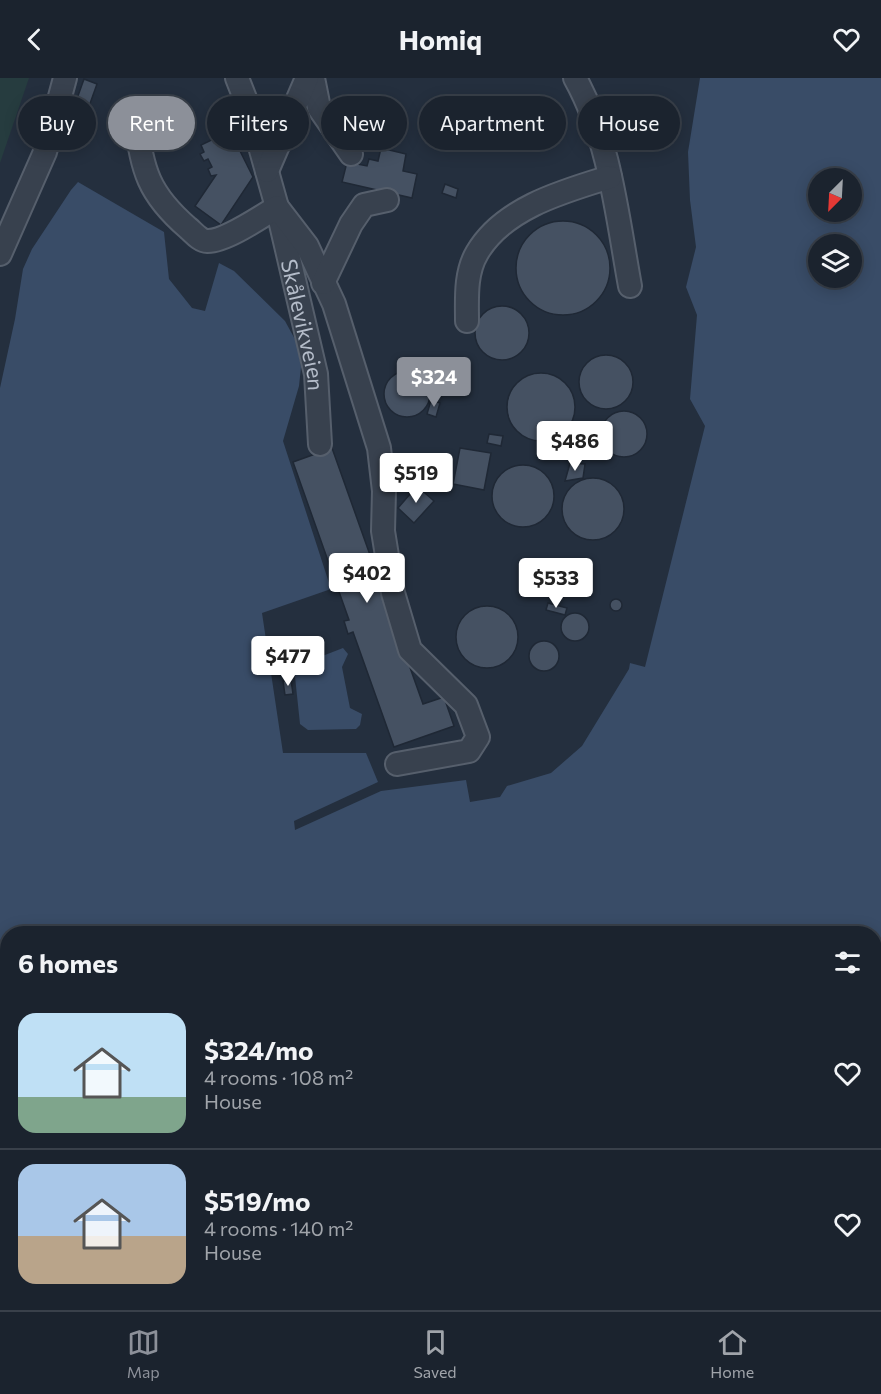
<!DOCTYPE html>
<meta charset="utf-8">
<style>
body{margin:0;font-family:Commissioner,sans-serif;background:#282f3a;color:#f1f3f6;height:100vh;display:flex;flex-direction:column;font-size:22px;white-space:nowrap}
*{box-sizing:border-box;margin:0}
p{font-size:20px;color:#a0a4aa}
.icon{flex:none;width:33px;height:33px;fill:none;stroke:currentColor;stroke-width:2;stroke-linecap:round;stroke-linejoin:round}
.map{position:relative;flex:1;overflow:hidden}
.sheet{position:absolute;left:0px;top:848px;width:882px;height:386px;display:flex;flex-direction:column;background:#1b232e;border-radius:24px 24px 0 0;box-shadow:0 3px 15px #0003,0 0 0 2px #39404a}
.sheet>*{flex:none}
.hud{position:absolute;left:18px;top:18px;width:846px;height:54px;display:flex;gap:12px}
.needle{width:39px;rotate:204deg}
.buttons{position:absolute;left:808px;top:90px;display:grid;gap:12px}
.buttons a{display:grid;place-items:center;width:54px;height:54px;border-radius:50%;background:#1b232e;box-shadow:0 3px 15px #0003,0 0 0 2px #39404a;font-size:30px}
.price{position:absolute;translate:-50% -51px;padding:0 14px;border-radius:6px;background:#fff;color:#222;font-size:20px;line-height:39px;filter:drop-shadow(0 2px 3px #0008)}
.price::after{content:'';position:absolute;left:50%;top:36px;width:18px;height:14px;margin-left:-9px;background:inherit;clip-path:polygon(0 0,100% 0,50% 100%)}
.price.on{background:#8c9099;color:#fff}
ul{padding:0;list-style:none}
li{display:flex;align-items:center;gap:18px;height:150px;padding:0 18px}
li+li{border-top:2px solid #39404a}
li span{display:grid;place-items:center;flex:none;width:168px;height:120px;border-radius:18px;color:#555}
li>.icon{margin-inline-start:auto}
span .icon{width:72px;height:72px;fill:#fffc;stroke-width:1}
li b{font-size:26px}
h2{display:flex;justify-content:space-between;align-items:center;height:72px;padding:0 18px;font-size:26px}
.pill{padding:0 21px;border-radius:27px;background:#1b232e;box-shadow:0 3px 15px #0003,0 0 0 2px #39404a;font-size:21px;line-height:54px}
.pill.on{background:#8c9099;color:#fff}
header{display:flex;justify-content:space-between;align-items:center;height:78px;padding:0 18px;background:#1b232e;font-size:27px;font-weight:700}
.dock{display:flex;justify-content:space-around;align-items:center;height:84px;border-top:2px solid #39404a;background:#1b232e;font-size:16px;color:#a0a4aa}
.dock a{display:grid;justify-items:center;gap:3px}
.dock .on{color:#8c9099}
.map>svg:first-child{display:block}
.green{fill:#263c3f}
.water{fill:#394c67;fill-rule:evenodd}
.building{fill:#455162;stroke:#1f2835;stroke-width:1.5}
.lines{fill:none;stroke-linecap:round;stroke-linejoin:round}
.minor-casing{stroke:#565f6c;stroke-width:26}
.minor{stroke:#38414e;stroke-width:22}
.labels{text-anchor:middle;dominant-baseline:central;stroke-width:6;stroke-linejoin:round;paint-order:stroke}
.street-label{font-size:22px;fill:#b4bcc9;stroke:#1d2633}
</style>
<header><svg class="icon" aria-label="back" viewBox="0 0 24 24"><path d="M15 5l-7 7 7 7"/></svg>Homiq<svg class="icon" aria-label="heart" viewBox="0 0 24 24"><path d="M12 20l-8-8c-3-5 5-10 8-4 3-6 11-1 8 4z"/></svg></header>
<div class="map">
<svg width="881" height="1232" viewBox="0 0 881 1232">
<rect width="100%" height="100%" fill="#242f3e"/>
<path class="green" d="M0,0h29l-29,85z"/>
<g class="water">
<path d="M700,0h181v1232h-881v-922l15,-69 8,-50 9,-20 39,-59 7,-8 86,50 5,47 23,29 13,3 14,-48 15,8 51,50 12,22 4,24 -2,19 -16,55 48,148 -69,24 21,140h83l12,29 -84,39 1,9 86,-39 85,-11 4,22 30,-5 7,-11 44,-13 31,-27 47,-77 1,-6 15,4 60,-241 -15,-27 7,-84 -11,-28 10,-40 -6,-47 -2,-48zM819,100h33v34h-33zM819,166h33v34h-33zM8,855h866v371h-866z"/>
<path d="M343,570l5,6 -6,13 8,41 12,6 -2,11 -4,4 -48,1 -8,-6 -6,-57z"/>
</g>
<g class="building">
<path d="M84,1l13,5 -10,28 -13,-5z"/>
<path d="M230,53l23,46 -32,48 -26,-19 21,-31 -5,1 -3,-7 4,-2 -4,-8 -4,2 -4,-7 4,-2 -3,-7z"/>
<path d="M381,70l25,6 -3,17 14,3 -5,24 -70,-16 5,-20 20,4 2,-7 9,2z"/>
<path d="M445,106l13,5 -2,9 -14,-5z"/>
<circle cx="563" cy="190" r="47"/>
<circle cx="502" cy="255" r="27"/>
<circle cx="606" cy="304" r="27"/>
<circle cx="407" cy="316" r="23"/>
<circle cx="541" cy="329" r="34"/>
<path d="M431,322l9,3 -4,14 -9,-3z"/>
<circle cx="624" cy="356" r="23"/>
<path d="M489,356l14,2 -2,10 -14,-3z"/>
<path d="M332,370l91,256 21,-7 10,29 -60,21 -41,-115 -5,2 -4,-13 5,-1 -56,-158z"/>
<path d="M460,370l31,5 -7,37 -31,-6z"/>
<path d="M570,385l15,1 -2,14 -18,3z"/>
<circle cx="523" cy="418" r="31"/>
<circle cx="593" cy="431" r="31"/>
<path d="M417,408l17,15 -20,22 -16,-15z"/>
<circle cx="616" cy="527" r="6"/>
<path d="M548,525l19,5 -2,7 -19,-5z"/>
<circle cx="487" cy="559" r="31"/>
<circle cx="575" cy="549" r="14"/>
<circle cx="544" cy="578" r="15"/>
<path d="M291,602l2,14 -8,1 -2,-14z"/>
</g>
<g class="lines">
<g class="minor-casing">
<g id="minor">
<path id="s1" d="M237,0l13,33 27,96 39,167 4,70"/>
<path d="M313,0l6,30 32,46"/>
<path d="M575,0c35,63 42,137 55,208"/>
<path d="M134,33c9,55 9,78 54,117 5,4 12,13 19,13 17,1 54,-24 70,-34l30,39 27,58 45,144 5,43 -1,40 10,62 17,57 56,55 12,32 -9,14 -72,13"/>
<path d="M267,93l40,-93"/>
<path d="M0,176l45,-102 20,-74"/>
<path d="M323,205l28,-59 13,-19 23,-5"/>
<path d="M467,243c0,-22 -2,-48 10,-68 26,-45 87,-62 133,-76"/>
</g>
</g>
<use href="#minor" class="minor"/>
</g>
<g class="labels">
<g class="street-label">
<text stroke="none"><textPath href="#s1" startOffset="256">Skålevikveien</textPath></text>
</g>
</g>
</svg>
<div class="buttons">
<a><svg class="needle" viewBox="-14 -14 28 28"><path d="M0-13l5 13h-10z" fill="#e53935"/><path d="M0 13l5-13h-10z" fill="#a0a4aa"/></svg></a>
<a><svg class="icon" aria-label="layers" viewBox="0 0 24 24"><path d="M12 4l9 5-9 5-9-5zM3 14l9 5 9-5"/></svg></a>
</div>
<b class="price on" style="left:434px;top:330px">$324</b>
<b class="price" style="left:575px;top:394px">$486</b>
<b class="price" style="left:416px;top:426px">$519</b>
<b class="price" style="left:367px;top:526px">$402</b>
<b class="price" style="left:556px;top:531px">$533</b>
<b class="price" style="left:288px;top:609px">$477</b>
<div class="hud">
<a class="pill">Buy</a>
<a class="pill on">Rent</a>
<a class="pill">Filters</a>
<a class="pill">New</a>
<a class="pill">Apartment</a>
<a class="pill">House</a>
</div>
<section class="sheet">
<h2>6 homes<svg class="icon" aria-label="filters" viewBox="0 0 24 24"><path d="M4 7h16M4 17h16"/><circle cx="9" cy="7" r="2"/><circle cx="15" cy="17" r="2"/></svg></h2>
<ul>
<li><span style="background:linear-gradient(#bfe0f5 70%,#7fa58c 0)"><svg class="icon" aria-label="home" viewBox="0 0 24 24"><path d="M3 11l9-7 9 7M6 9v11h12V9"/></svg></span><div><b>$324/mo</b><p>4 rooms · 108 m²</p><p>House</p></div><svg class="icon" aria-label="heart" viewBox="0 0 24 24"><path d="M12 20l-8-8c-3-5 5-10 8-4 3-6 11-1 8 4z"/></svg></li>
<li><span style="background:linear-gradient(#a9c7e8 60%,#b9a48a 0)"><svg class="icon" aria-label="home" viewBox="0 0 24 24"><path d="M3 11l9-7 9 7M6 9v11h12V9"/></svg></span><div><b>$519/mo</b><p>4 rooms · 140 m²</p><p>House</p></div><svg class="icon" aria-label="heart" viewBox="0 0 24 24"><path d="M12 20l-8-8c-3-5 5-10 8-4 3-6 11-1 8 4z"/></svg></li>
</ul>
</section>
</div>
<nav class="dock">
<a class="on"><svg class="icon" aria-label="map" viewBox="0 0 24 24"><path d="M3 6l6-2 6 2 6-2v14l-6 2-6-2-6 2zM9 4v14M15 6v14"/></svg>Map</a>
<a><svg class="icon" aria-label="saved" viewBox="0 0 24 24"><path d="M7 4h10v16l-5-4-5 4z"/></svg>Saved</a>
<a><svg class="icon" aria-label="home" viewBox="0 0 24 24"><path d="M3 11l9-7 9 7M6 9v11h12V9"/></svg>Home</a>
</nav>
